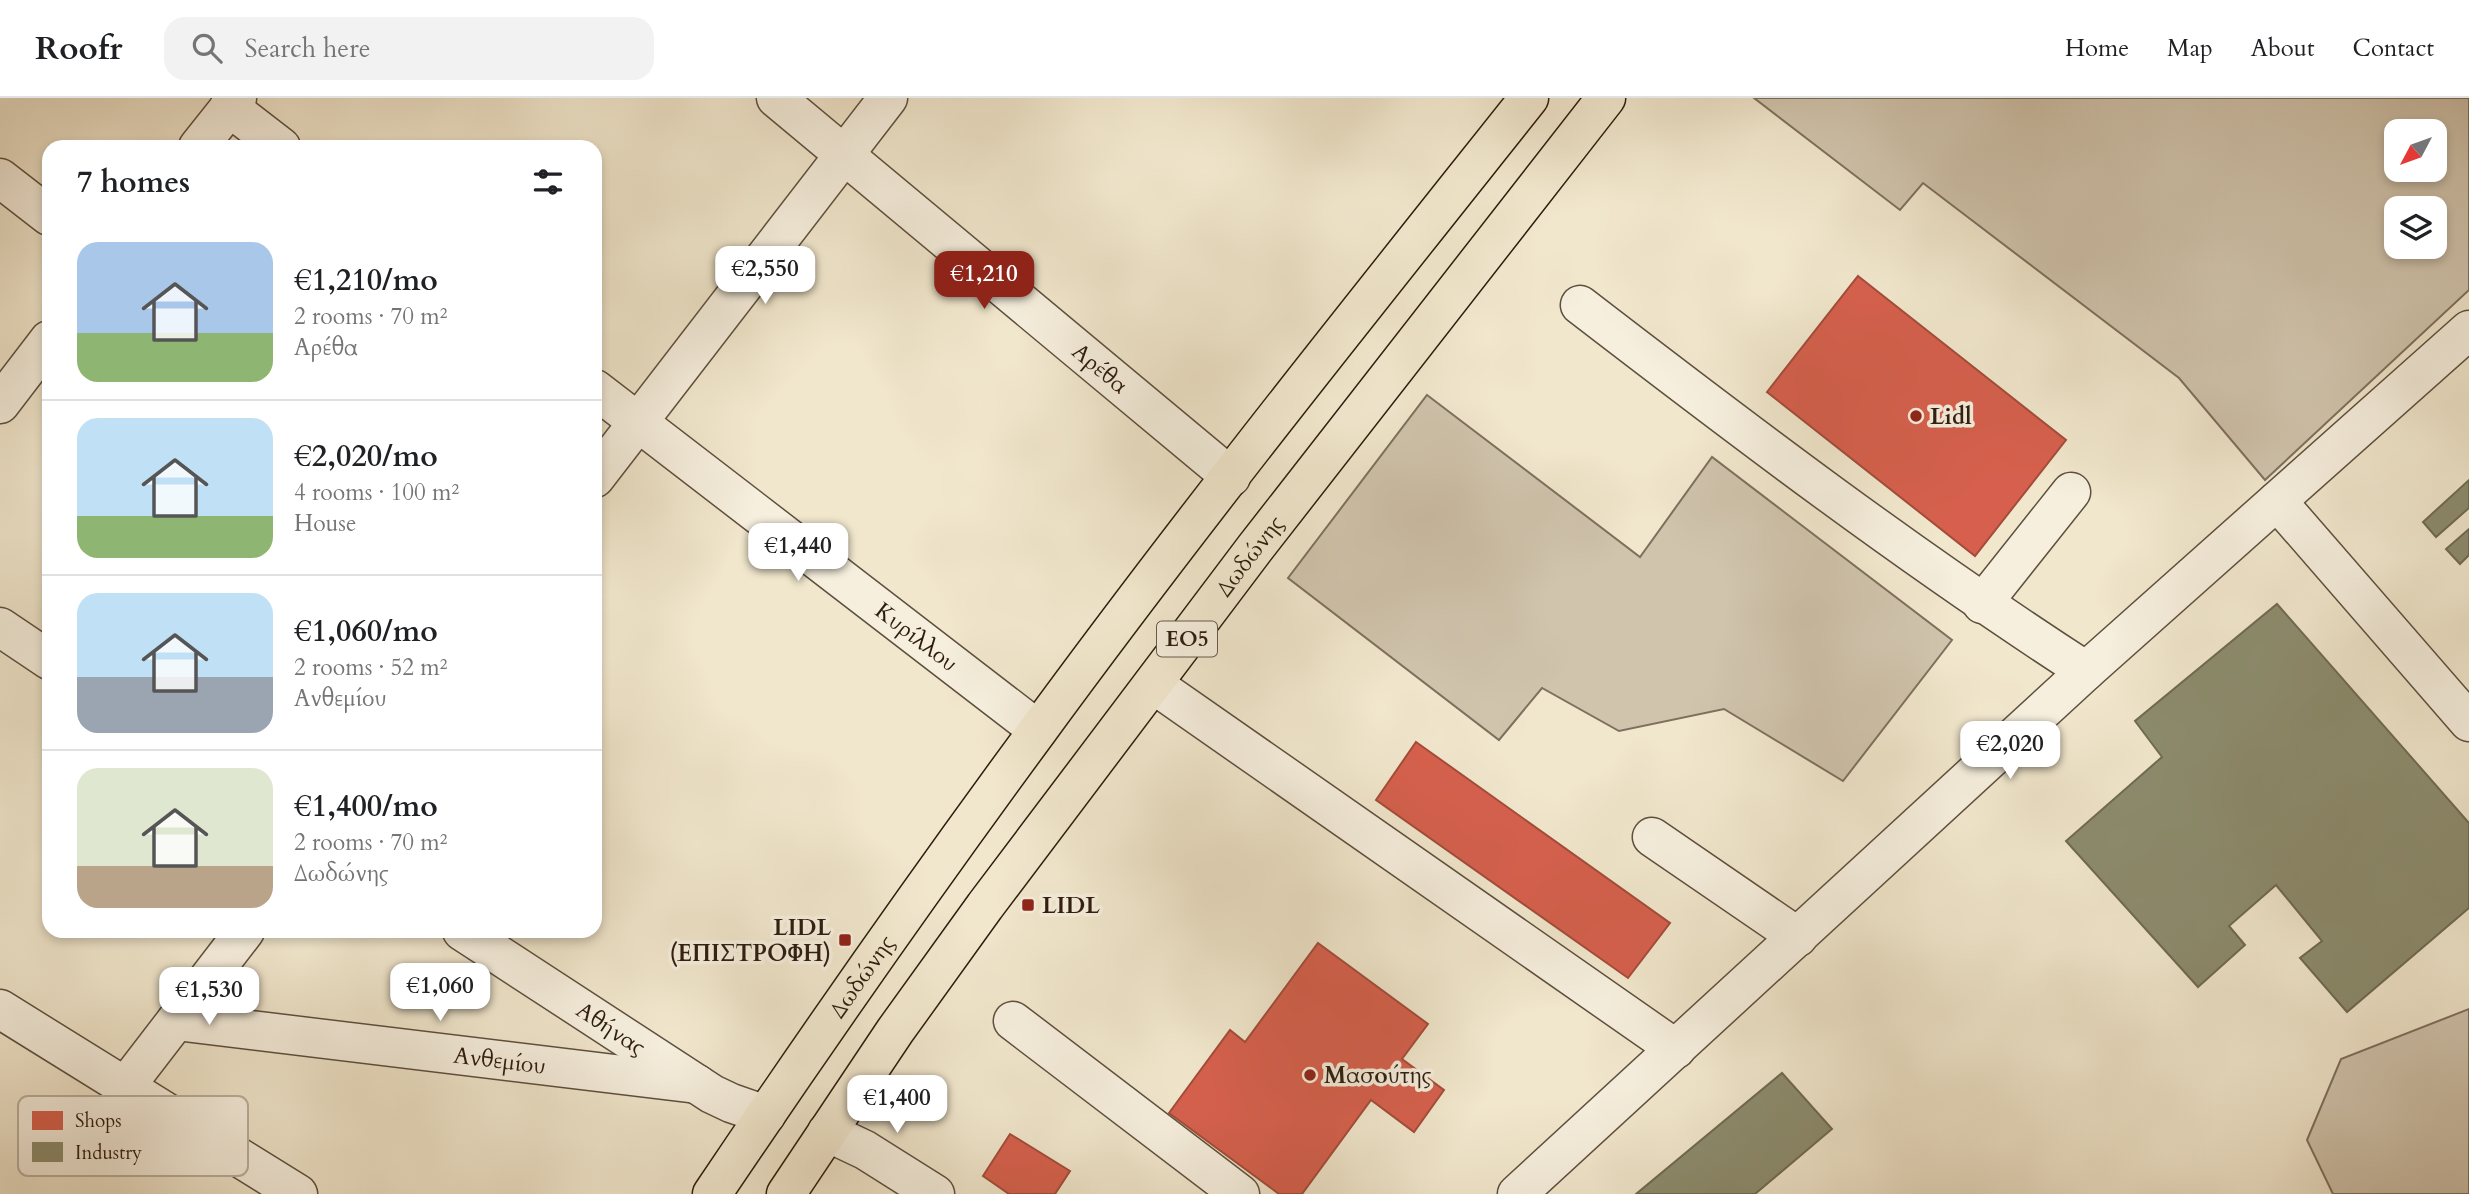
<!DOCTYPE html>
<meta charset="utf-8">
<style>
body{margin:0;font-family:Cardo,serif;background:#f2f2f2;color:#202124;height:100vh;display:flex;flex-direction:column;font-size:26px;white-space:nowrap}
*{box-sizing:border-box;margin:0}
p{font-size:23px;color:#757577}
.icon{flex:none;width:38px;height:38px;fill:none;stroke:currentColor;stroke-width:2;stroke-linecap:round;stroke-linejoin:round}
.map{position:relative;flex:1;overflow:hidden}
.details{position:absolute;left:42px;top:42px;width:560px;height:798px;display:flex;flex-direction:column;background:#fff;border-radius:21px;box-shadow:0 4px 10px #0003}
.details>*{flex:none}
.needle{width:46px;rotate:229deg}
.tools{position:absolute;left:2384px;top:21px;display:grid;gap:14px}
.tools a{display:grid;place-items:center;width:63px;height:63px;border-radius:14px;background:#fff;box-shadow:0 4px 10px #0003;font-size:35px}
.price{position:absolute;translate:-50% -60px;padding:0 16px;border-radius:14px;background:#fff;color:#222;font-size:23px;line-height:46px;filter:drop-shadow(0 2px 4px #0008)}
.price::after{content:'';position:absolute;left:50%;top:42px;width:21px;height:16px;margin-left:-10px;background:inherit;clip-path:polygon(0 0,100% 0,50% 100%)}
.price.active{background:#8f2418;color:#fff}
ul{padding:0;list-style:none}
li{display:flex;align-items:center;gap:21px;height:175px;padding:0 35px}
li+li{border-top:2px solid #e0e0e0}
li span{display:grid;place-items:center;flex:none;width:196px;height:140px;border-radius:21px;color:#555}
li>.icon{margin-inline-start:auto}
span .icon{width:84px;height:84px;fill:#fffc;stroke-width:1}
li b{font-size:30px}
h2{display:flex;justify-content:space-between;align-items:center;height:84px;padding:0 35px;font-size:30px}
header{display:flex;align-items:center;gap:42px;box-sizing:border-box;height:98px;padding:0 35px;background:#fff;border-bottom:2px solid #e0e0e0}
header strong{font-size:33px}
nav{display:flex;gap:38px;margin-inline-start:auto;font-size:24px}
.search{width:490px;height:63px;background:#f2f2f2;display:flex;align-items:center;gap:18px;box-sizing:border-box;padding:0 24px;border-radius:21px;color:#757577;font-size:26px}
.map>svg:first-child{display:block}
.green{fill:#d0c4ad;stroke:#7e705e;stroke-width:2;fill-rule:evenodd}
.shops{fill:#d6604d;stroke:#a34c3a;stroke-width:2}
.industry{fill:#8c8c6e;stroke:#706a52;stroke-width:2}
.lines{fill:none;stroke-linecap:round;stroke-linejoin:round}
.minor-casing{stroke:#5e4f3e;stroke-width:41}
.major-casing{stroke:#2d1c0f;stroke-width:41}
.minor{stroke:#f6efde;stroke-width:38}
.major{stroke:#f1e7cd;stroke-width:38}
.poi-dot{fill:#8f2418;stroke:#f6efde;stroke-width:2.5}
.labels{text-anchor:middle;dominant-baseline:central;stroke-width:7;stroke-linejoin:round;paint-order:stroke}
.shield{fill:#f6efde;stroke:#695b4d;stroke-width:2}
.shield-label{font-size:21px;font-weight:bold;fill:#2d1c0f}
.street-label{font-size:23px;fill:#2d1c0f;stroke:#f6efde}
.poi-label{font-size:23px;font-weight:bold;fill:#2d1c0f;stroke:#f6efde;text-anchor:start}
.key{fill:#f6efde;stroke:#bab0a0;stroke-width:2}
.key-label{font-size:19px;fill:#2d1c0f}
</style>
<header>
<strong>Roofr</strong>
<div class="search"><svg class="icon" aria-label="search" viewBox="0 0 24 24"><circle cx="10" cy="10" r="6"/><path d="M15 15l6 6"/></svg>Search here</div>
<nav><a>Home</a><a>Map</a><a>About</a><a>Contact</a></nav>
</header>
<div class="map">
<svg width="2469" height="1096" viewBox="0 0 2469 1096">
<rect width="100%" height="100%" fill="#f1e7cd"/>
<filter id="stains"><feTurbulence type="fractalNoise" baseFrequency=".00286" numOctaves="4"/><feColorMatrix values="0 0 0 0 .2 0 0 0 0 .09 0 0 0 0 .02 0 0 0 .5 -.17"/></filter>
<radialGradient id="worn" r=".72"><stop offset=".6" stop-color="#630" stop-opacity="0"/><stop offset="1" stop-color="#630" stop-opacity=".3"/></radialGradient>
<g class="green">
<path d="M1754,0h715v192l-204,190 -86,-102 -256,-195 -23,27zM2396,33h38v39h-38zM2396,110h38v39h-38z"/>
<path d="M1427,297l213,162 72,-100 240,183 -109,141 -119,-72 -105,22 -77,-43 -43,52 -211,-162z"/>
<path d="M2469,911v185h-136l-26,-54 34,-81z"/>
</g>
<g class="shops">
<path d="M1858,178l208,164 -91,116 -208,-164z"/>
<path d="M1416,644l254,181 -42,55 -252,-178z"/>
<path d="M1318,845l110,81 -26,35 42,31 -30,42 -43,-32 -69,94h-23l-110,-81 61,-83 15,12z"/>
<path d="M1010,1036l60,37 -15,23h-46l-26,-18z"/>
</g>
<g class="industry">
<path d="M2469,382v28l-33,29 -13,-15z"/>
<path d="M2469,431v26l-9,9 -14,-15z"/>
<path d="M2277,506l192,219v85l-122,104 -47,-54 22,-17 -46,-56 -47,41 16,19 -47,42 -132,-146 96,-84 -27,-36z"/>
<path d="M1782,975l50,56 -77,65h-119z"/>
</g>
<g class="lines">
<g class="minor-casing">
<g id="minor">
<path id="s1" d="M776,0l455,379"/>
<path d="M229,9l52,40"/>
<path d="M198,49l39,-49"/>
<path d="M0,80l49,38"/>
<path d="M1580,207c165,127 331,253 506,366"/>
<path id="s2" d="M595,291l443,341"/>
<path d="M0,306l49,-64"/>
<path d="M595,380l293,-380"/>
<path d="M2277,403l192,221"/>
<path d="M1982,506l89,-112"/>
<path d="M0,529l49,33"/>
<path d="M1153,586l523,365"/>
<path d="M1652,739l146,100"/>
<path id="s3" d="M462,833l250,163 19,9 35,12"/>
<path d="M0,911l298,185"/>
<path id="s4" d="M176,923l521,63"/>
<path d="M1013,923l227,173"/>
<path d="M125,989l120,-156"/>
<path d="M827,1034l38,18 70,44"/>
<path d="M1517,1096l569,-523 383,-341"/>
</g>
</g>
<g class="major-casing">
<g id="major">
<path id="s5" d="M712,1096c105,-156 213,-310 324,-461 158,-216 326,-425 493,-635"/>
<path id="s6" d="M786,1096l109,-163 90,-125 270,-358 351,-450"/>
</g>
</g>
<use href="#minor" class="minor"/>
<use href="#major" class="major"/>
</g>
<g class="poi-dot">
<circle cx="1916" cy="318" r="7"/>
<rect x="1021" y="800" width="14" height="14" rx="3.5"/>
<rect x="838" y="835" width="14" height="14" rx="3.5"/>
<circle cx="1310" cy="977" r="7"/>
</g>
<g class="labels">
<rect class="shield" x="1157" y="523.5" width="60" height="35" rx="5"/>
<g class="shield-label">
<text x="1187" y="541">ΕΟ5</text>
</g>
<g class="street-label">
<text stroke="none"><textPath href="#s1" startOffset="422">Αρέθα</textPath></text>
<text stroke="none"><textPath href="#s6" startOffset="789">Δωδώνης</textPath></text>
<text stroke="none"><textPath href="#s2" startOffset="406">Κυρίλλου</textPath></text>
<text stroke="none"><textPath href="#s5" startOffset="264">Δωδώνης</textPath></text>
<text stroke="none"><textPath href="#s3" startOffset="178">Αθήνας</textPath></text>
<text stroke="none"><textPath href="#s4" startOffset="326">Ανθεμίου</textPath></text>
</g>
<g class="poi-label">
<text x="1930" y="318">Lidl</text>
<text x="1042" y="807">LIDL</text>
<text x="831" y="829" text-anchor="end">LIDL<tspan x="831" dy="26">(ΕΠΙΣΤΡΟΦΗ)</tspan></text>
<text x="1324" y="977">Μασούτης</text>
</g>
</g>
<rect x="18" y="998" width="230" height="80" rx="10" class="key"/>
<rect x="32" y="1013" width="31" height="19" fill="#d6604d"/>
<rect x="32" y="1044" width="31" height="20" fill="#8c8c6e"/>
<g class="key-label">
<text x="75" y="1029">Shops</text>
<text x="75" y="1061">Industry</text>
</g>
<rect width="100%" height="100%" filter="url(#stains)"/>
<rect width="100%" height="100%" fill="url(#worn)"/>
</svg>
<div class="tools">
<a><svg class="needle" viewBox="-14 -14 28 28"><path d="M0-13l5 13h-10z" fill="#e53935"/><path d="M0 13l5-13h-10z" fill="#757577"/></svg></a>
<a><svg class="icon" aria-label="layers" viewBox="0 0 24 24"><path d="M12 4l9 5-9 5-9-5zM3 14l9 5 9-5"/></svg></a>
</div>
<b class="price" style="left:765px;top:208px">€2,550</b>
<b class="price active" style="left:984px;top:213px">€1,210</b>
<b class="price" style="left:798px;top:485px">€1,440</b>
<b class="price" style="left:2010px;top:683px">€2,020</b>
<b class="price" style="left:440px;top:925px">€1,060</b>
<b class="price" style="left:209px;top:929px">€1,530</b>
<b class="price" style="left:897px;top:1037px">€1,400</b>
<section class="details">
<h2>7 homes<svg class="icon" aria-label="filters" viewBox="0 0 24 24"><path d="M4 7h16M4 17h16"/><circle cx="9" cy="7" r="2"/><circle cx="15" cy="17" r="2"/></svg></h2>
<ul>
<li><span style="background:linear-gradient(#a9c7e8 65%,#8fb573 0)"><svg class="icon" aria-label="home" viewBox="0 0 24 24"><path d="M3 11l9-7 9 7M6 9v11h12V9"/></svg></span><div><b>€1,210/mo</b><p>2 rooms · 70 m²</p><p>Αρέθα</p></div></li>
<li><span style="background:linear-gradient(#bfe0f5 70%,#8fb573 0)"><svg class="icon" aria-label="home" viewBox="0 0 24 24"><path d="M3 11l9-7 9 7M6 9v11h12V9"/></svg></span><div><b>€2,020/mo</b><p>4 rooms · 100 m²</p><p>House</p></div></li>
<li><span style="background:linear-gradient(#bfe0f5 60%,#9aa5b1 0)"><svg class="icon" aria-label="home" viewBox="0 0 24 24"><path d="M3 11l9-7 9 7M6 9v11h12V9"/></svg></span><div><b>€1,060/mo</b><p>2 rooms · 52 m²</p><p>Ανθεμίου</p></div></li>
<li><span style="background:linear-gradient(#dfe7d0 70%,#b9a48a 0)"><svg class="icon" aria-label="home" viewBox="0 0 24 24"><path d="M3 11l9-7 9 7M6 9v11h12V9"/></svg></span><div><b>€1,400/mo</b><p>2 rooms · 70 m²</p><p>Δωδώνης</p></div></li>
</ul>
</section>
</div>
